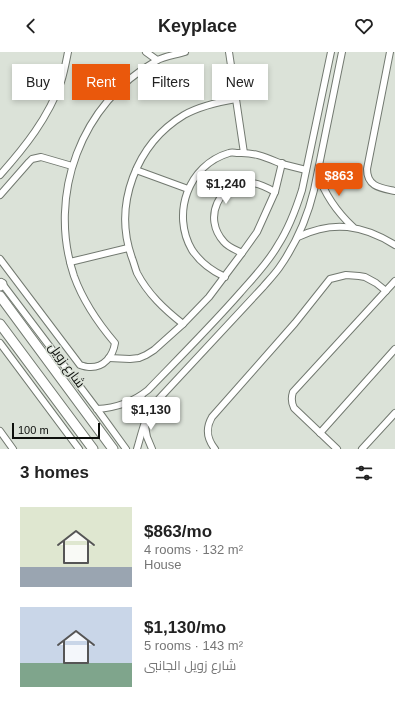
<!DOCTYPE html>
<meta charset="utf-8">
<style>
body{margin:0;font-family:Arial,Cairo,sans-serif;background:#f2f2f2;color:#222;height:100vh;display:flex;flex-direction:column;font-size:15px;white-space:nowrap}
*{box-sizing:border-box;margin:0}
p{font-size:13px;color:#767676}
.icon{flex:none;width:22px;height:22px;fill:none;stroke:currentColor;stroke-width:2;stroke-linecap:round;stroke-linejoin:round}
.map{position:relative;height:397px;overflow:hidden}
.sheet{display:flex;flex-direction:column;background:#fff;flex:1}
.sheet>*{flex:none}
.guide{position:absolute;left:12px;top:12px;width:371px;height:36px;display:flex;gap:8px}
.scale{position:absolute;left:12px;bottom:10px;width:88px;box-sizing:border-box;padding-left:4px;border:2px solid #0d0f0c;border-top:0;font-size:11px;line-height:14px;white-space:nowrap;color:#0d0f0c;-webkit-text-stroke:3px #dbe2d8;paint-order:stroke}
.price{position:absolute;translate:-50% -34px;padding:0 9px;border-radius:4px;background:#fff;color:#222;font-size:13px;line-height:26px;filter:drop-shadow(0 1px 2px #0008)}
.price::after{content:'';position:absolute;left:50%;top:24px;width:12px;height:9px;margin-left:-6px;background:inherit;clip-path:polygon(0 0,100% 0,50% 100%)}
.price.selected{background:#ea580c;color:#fff}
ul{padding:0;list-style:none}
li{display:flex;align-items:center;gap:12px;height:100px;padding:0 20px}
li span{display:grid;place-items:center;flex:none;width:112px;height:80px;border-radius:0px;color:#555}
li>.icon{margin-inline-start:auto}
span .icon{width:48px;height:48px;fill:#fffc;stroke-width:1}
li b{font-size:17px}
h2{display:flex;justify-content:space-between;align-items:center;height:48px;padding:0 20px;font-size:17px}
.chip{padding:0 14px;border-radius:0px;background:#fff;box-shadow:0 2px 6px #0003;font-size:14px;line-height:36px}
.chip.selected{background:#ea580c;color:#fff}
header{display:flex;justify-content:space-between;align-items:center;height:52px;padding:0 20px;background:#fff;font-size:18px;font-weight:700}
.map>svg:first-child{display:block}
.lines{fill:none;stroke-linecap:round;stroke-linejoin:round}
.minor-casing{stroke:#727970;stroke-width:8}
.secondary-casing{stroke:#727970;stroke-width:11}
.minor{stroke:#fff;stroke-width:6}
.secondary{stroke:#fff;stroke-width:9}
.labels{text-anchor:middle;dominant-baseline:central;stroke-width:3;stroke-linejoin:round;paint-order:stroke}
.street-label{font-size:13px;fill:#0d0f0c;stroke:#dbe2d8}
</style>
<header><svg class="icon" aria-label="back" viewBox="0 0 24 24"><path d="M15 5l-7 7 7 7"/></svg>Keyplace<svg class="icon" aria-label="heart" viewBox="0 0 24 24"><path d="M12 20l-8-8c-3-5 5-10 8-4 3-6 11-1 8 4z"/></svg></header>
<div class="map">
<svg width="395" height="397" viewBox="0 0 395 397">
<rect width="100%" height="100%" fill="#dbe2d8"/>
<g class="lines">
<g class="minor-casing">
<g id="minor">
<path d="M146,0l11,8"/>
<path d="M229,0l15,101"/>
<path d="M390,0l-23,117c0,18 14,19 28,22"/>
<path d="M136,118l52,19"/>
<path d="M318,122c7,21 19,38 35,53"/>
<path d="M0,123c25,-28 48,-57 61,-93 3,-9 5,-20 7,-30"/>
<path d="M0,143l29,-33 3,-3 9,-2 31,9"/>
<path d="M298,185c35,-17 65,-12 97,8"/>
<path d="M242,201c-6,-3 -14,-6 -18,-11 -22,-24 -5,-60 27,-59 8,0 17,5 24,9"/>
<path d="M0,207l80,106c3,1 6,2 9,2 15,1 24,-11 26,-24 -17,-20 -32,-42 -41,-67 -27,-81 7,-173 82,-215 8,-5 20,-6 29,-9"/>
<path d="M70,210l58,-14"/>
<path d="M225,225c-13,-6 -25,-15 -33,-27 -21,-36 -4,-85 37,-97 3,-1 6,0 9,0 17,-1 29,5 44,11 8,2 16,4 24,6"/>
<path d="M1,230l96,127 29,40"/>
<path d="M183,272c-19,-15 -35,-30 -46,-51 -2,-5 -3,-10 -5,-15 -19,-53 4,-114 52,-143 16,-9 34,-13 52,-16"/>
<path d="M0,291l79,106"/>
<path d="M109,306l21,1 9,-1 7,-3 8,-5 29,-26 26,-27 33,-44 15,-21 18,-40 7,-29"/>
<path d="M141,344c2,6 4,9 10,11"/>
<path d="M97,357c20,-1 36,-7 51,-19 31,-32 63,-64 92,-97 13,-15 28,-30 38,-48 11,-17 18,-36 24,-55l29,-138"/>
<path d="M145,374l2,11 5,12"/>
<path d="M0,379l13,18"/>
<path d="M320,381l75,-84"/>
<path d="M137,397c5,-17 8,-33 19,-47l107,-115c5,-6 11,-12 16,-19 17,-24 28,-49 35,-78l28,-138"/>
<path d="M215,397c-8,-10 -10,-20 -3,-32l83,-94 35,-44 16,-4 13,1 6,1 11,6 10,8"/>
<path d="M337,397l-43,-41c-3,-6 -3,-10 -1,-16l102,-111"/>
<path d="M362,397l33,-36"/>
</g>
</g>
<g class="secondary-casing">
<g id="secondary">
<path d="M0,234l2,-2"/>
<path d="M0,244l113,153"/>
<path d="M0,272l93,125"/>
</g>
</g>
<use href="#minor" class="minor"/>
<use href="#secondary" class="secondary"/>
</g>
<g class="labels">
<g class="street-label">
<text transform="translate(67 313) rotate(54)">شارع زويل</text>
</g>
</g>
</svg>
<div class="scale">100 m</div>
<b class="price selected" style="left:339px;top:145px">$863</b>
<b class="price" style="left:226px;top:153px">$1,240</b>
<b class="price" style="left:151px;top:379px">$1,130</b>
<div class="guide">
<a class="chip">Buy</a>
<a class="chip selected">Rent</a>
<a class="chip">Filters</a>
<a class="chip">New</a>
</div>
</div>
<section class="sheet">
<h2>3 homes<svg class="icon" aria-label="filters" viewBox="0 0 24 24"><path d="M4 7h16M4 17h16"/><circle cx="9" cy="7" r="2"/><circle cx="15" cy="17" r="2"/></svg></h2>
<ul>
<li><span style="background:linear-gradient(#dfe7d0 75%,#9aa5b1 0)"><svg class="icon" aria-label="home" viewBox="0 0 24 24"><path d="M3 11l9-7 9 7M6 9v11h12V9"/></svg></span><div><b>$863/mo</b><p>4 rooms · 132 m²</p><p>House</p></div></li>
<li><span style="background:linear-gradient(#c9d6e8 70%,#7fa58c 0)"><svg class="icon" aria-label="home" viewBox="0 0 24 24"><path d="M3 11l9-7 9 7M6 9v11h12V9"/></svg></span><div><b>$1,130/mo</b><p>5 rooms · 143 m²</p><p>شارع زويل الجانبى</p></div></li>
</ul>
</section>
